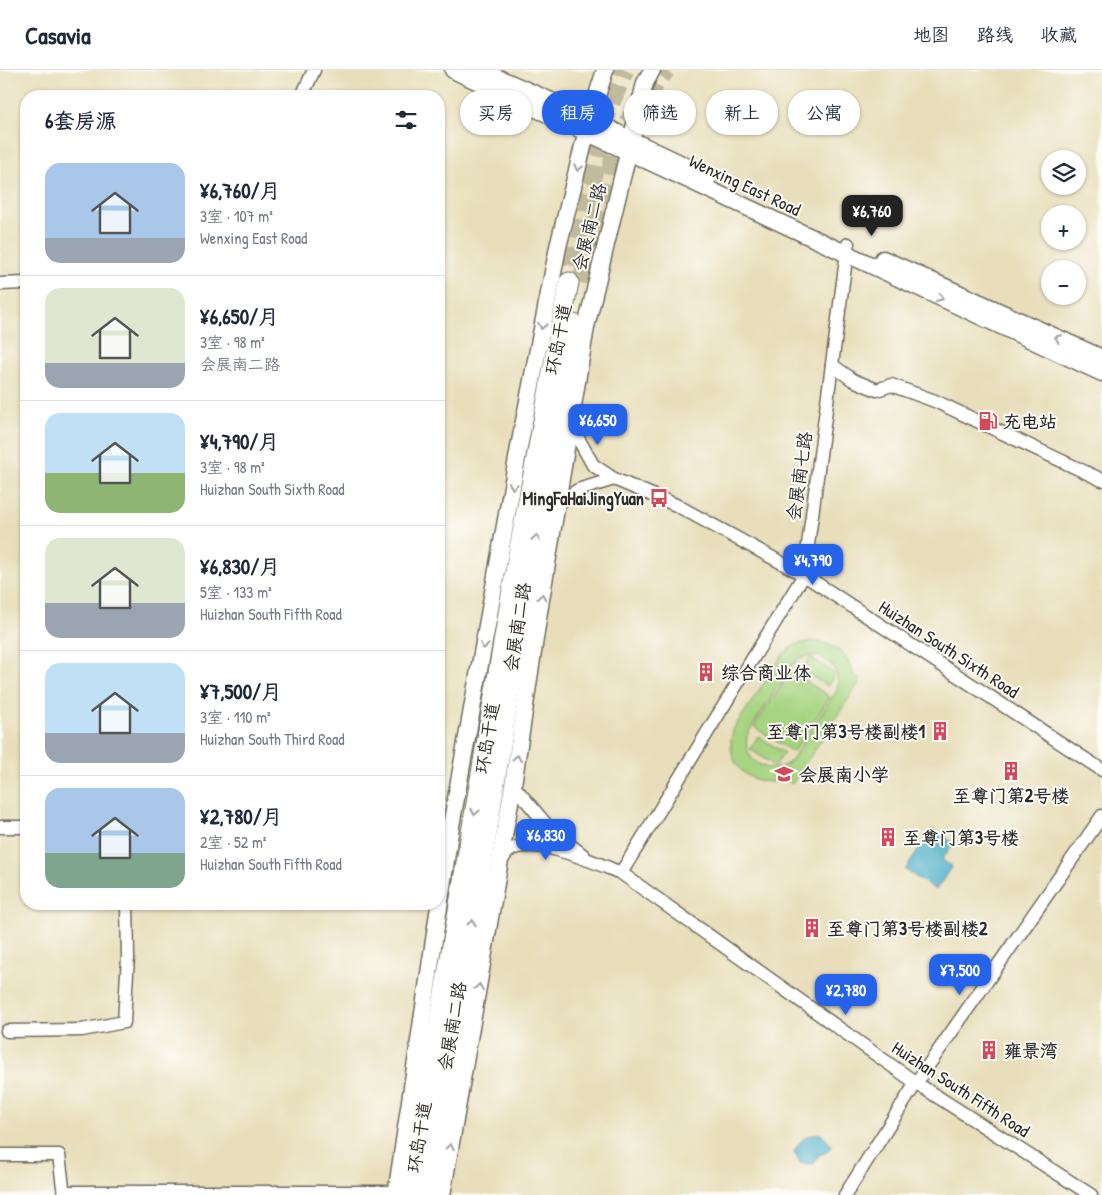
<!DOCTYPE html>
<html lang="zh">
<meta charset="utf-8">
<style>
body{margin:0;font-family:"Patrick Hand","LXGW WenKai TC",sans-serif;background:#f6f6f7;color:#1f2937;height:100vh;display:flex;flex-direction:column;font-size:19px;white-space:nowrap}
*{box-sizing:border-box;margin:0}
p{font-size:16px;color:#747a83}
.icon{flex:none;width:28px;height:28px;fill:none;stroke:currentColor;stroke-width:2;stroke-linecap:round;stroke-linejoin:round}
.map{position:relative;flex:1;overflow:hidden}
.sheet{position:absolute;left:20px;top:20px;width:425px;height:820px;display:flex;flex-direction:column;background:#fff;border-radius:20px;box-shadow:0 1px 4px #0004}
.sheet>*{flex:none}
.guide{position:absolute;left:460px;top:20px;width:475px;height:45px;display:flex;gap:10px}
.tools{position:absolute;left:1041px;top:80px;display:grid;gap:10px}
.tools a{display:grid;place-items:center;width:45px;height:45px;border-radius:50%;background:#fff;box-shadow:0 1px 4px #0004;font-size:25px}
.price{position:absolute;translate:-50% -42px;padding:0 11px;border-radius:10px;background:#2563eb;color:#fff;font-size:16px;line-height:32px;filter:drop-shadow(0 1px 2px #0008)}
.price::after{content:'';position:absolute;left:50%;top:30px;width:15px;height:11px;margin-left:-8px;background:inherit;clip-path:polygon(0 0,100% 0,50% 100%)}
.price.selected{background:#222;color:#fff}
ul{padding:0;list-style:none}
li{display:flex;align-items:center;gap:15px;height:125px;padding:0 25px}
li+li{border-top:1px solid #e0e1e3}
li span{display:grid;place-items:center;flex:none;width:140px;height:100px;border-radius:15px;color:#555}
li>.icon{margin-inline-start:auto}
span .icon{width:60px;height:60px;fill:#fffc;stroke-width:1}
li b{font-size:21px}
h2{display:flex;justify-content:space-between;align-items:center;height:60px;padding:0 25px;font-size:21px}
.chip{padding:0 18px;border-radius:22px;background:#fff;box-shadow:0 1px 4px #0004;font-size:18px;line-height:45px}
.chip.selected{background:#2563eb;color:#fff}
header{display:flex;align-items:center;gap:30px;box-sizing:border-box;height:70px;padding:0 25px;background:#fff;border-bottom:1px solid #e0e1e3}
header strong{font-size:24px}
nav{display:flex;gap:28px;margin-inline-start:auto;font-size:18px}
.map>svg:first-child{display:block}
.green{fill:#a7d481;stroke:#698056;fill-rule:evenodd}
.water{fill:#46acc6;stroke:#386c78}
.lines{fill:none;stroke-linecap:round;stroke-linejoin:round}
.highway-tunnel{stroke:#c2ba9d;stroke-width:19;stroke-dasharray:19 9;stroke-linecap:butt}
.minor-casing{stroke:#6d6a5d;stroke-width:15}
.major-casing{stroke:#6d6a5d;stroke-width:19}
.highway-casing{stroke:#6d6a5d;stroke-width:21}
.minor{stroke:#fff;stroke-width:12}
.major{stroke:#fff;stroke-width:16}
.highway{stroke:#fff;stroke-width:19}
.oneway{stroke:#a0a0a0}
.labels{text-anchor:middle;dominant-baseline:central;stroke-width:4;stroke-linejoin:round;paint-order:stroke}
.street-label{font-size:18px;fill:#2b2b2b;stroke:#fdfcf7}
.poi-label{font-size:18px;font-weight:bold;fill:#2b2b2b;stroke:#fdfcf7;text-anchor:start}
</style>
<header>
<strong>Casavia</strong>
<nav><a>地图</a><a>路线</a><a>收藏</a></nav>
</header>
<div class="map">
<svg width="1102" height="1125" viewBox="0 0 1102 1125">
<rect width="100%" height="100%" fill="#fdfcf7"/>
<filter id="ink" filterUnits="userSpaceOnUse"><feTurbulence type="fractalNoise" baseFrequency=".02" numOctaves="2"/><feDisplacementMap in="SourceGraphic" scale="10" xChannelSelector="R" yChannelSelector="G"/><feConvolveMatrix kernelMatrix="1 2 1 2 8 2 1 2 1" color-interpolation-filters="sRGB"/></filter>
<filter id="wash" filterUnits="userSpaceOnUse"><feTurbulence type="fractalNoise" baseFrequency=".0096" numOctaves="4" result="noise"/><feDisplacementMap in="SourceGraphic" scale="20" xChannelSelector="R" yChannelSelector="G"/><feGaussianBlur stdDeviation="1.12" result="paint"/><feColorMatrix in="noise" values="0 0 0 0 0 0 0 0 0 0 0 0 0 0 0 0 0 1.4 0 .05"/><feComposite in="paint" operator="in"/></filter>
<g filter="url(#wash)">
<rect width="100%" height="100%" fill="#e8deba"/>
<g class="green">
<path d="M810,571c16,0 30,7 38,20 5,10 3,13 13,19l-69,104 -6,-4c-35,10 -65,-17 -52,-52l49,-74 10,-8zM808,586c20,-2 33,14 29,34l-46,71c-21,18 -52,-1 -43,-28l43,-67 9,-8z"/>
<path d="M810,587l25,17 -8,12 -25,-16z"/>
<path d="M791,601l39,26 -37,55 -39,-25z"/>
<path d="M758,666l26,17 -9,13 -25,-17z"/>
</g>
<g class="water">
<path d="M932,759l22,14 -12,17 10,6 -16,24 -31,-20z"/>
<path d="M820,1063l12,12 -5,7 -8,3 -5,9h-13l-7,-12c6,-13 12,-17 26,-19z"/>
</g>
</g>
<g filter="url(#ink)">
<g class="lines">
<g class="highway-tunnel">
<path d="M573,196l32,-149 20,-47"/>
<path d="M581,213l32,-121 18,-45 35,-47"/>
</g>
<g class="minor-casing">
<g id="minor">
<path d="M302,26l12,-26"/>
<path d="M0,214l26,-1"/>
<path d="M832,295l21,15 24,10 14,-5 44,16 167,79"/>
<path d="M570,354l23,41 21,14 62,26 128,70 298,195"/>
<path d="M556,435l22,-15 36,-11"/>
<path d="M513,715l38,45 33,26"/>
<path d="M0,757h26"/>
<path d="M500,793c3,-4 6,-10 9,-12 24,-17 87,12 112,22l295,210 175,112"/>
<path d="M621,803l183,-298 44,-331"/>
<path d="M7,961l75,-1 42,-8 4,-65 -1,-53"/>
<path d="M0,1085h59l5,40"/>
<path d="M64,1122h332"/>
<path d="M845,1125l71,-112 186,-267"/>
</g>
</g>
<g class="major-casing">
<g id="major">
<path d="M453,0l649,303"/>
<path d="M480,0l110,48 35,19 84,40"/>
<path d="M883,189l219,99"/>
<path d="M396,1125l55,-369 69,-384 38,-195 32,-129 15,-48"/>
<path d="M442,1125l71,-410 26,-173 47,-285 59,-244 7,-13"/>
</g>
</g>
<g class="highway-casing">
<g id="highway">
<path d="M410,1125l108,-641 51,-272"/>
<path d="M425,1125l24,-127 75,-465 50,-279"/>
</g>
</g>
<use href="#minor" class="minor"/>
<use href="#major" class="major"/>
<use href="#highway" class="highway"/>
</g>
<defs><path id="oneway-chevron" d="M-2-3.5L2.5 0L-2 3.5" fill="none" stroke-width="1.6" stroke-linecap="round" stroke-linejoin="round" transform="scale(1.25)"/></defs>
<g class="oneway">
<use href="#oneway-chevron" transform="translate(578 98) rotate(104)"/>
<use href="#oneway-chevron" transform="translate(940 228) rotate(25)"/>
<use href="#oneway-chevron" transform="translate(542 256) rotate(101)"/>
<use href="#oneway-chevron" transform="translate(1058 268) rotate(-156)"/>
<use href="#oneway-chevron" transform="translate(513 416) rotate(100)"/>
<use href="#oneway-chevron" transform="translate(536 468) rotate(-80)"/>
<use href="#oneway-chevron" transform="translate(542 527) rotate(-81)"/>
<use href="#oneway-chevron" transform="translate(484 576) rotate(100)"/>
<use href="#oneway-chevron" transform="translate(517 688) rotate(-81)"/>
<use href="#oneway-chevron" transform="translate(475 742) rotate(101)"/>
<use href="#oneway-chevron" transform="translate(472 853) rotate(-81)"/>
<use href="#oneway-chevron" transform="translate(479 917) rotate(-80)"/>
<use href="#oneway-chevron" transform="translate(450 1077) rotate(-80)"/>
</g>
</g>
<defs>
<g id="fuel-bare" transform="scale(1.5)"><path d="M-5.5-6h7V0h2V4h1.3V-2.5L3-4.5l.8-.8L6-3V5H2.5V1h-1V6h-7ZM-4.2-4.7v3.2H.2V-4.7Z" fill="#d1495b" stroke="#fdfcf7" stroke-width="2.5" paint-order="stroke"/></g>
<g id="bus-bare" transform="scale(1.5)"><path d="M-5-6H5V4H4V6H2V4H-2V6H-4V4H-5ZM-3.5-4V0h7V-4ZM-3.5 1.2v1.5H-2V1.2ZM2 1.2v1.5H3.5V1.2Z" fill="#d1495b" stroke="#fdfcf7" stroke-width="2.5" paint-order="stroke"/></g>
<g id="building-bare" transform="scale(1.5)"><path d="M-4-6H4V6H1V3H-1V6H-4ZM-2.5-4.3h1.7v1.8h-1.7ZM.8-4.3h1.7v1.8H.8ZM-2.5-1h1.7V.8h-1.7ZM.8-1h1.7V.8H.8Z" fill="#d1495b" stroke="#fdfcf7" stroke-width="2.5" paint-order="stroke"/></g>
<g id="school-bare" transform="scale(1.5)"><path d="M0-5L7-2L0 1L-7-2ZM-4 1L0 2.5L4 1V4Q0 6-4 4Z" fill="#d1495b" stroke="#fdfcf7" stroke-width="2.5" paint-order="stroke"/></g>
</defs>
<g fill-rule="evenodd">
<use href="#fuel-bare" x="988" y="351"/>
<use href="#bus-bare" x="659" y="428"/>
<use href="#building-bare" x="706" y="602"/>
<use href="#building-bare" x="940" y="661"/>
<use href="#building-bare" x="1011" y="701"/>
<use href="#school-bare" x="784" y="704"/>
<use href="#building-bare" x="888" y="767"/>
<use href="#building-bare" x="812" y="858"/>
<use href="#building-bare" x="989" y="980"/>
</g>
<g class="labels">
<g class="street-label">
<text transform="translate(745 115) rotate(25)">Wenxing East Road</text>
<text transform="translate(589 157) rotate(-76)">会展南二路</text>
<text transform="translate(558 269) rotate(-79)">环岛干道</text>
<text transform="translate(799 406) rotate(-82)">会展南七路</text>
<text transform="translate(517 557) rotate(-81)">会展南二路</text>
<text transform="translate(949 579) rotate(33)">Huizhan South Sixth Road</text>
<text transform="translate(487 668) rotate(-81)">环岛干道</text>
<text transform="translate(452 956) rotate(-80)">会展南二路</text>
<text transform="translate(961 1019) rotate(33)">Huizhan South Fifth Road</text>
<text transform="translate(419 1067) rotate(-81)">环岛干道</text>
</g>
<g class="poi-label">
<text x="1003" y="351">充电站</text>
<text x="644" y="428" text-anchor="end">MingFaHaiJingYuan</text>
<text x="721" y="602">综合商业体</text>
<text x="925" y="661" text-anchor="end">至尊门第3号楼副楼1</text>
<text x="799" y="704">会展南小学</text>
<text x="1011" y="725" text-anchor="middle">至尊门第2号楼</text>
<text x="903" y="767">至尊门第3号楼</text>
<text x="827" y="858">至尊门第3号楼副楼2</text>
<text x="1004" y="980">雍景湾</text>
</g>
</g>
</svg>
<div class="tools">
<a><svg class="icon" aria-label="layers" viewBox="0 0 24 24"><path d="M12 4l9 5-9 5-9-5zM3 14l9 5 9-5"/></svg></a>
<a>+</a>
<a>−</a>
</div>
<b class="price selected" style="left:872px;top:167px">¥6,760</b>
<b class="price" style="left:598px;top:376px">¥6,650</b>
<b class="price" style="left:813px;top:516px">¥4,790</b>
<b class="price" style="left:546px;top:791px">¥6,830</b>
<b class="price" style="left:960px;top:926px">¥7,500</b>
<b class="price" style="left:846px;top:946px">¥2,780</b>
<div class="guide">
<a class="chip">买房</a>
<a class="chip selected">租房</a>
<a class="chip">筛选</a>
<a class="chip">新上</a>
<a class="chip">公寓</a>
</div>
<section class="sheet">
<h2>6套房源<svg class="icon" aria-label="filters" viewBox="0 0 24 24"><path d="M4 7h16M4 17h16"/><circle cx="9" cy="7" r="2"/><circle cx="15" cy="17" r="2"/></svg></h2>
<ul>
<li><span style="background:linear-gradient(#a9c7e8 75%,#9aa5b1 0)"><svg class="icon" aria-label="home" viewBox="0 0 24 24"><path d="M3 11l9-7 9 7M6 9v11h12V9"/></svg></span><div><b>¥6,760/月</b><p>3室 · 107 m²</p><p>Wenxing East Road</p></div></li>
<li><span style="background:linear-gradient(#dfe7d0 75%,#9aa5b1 0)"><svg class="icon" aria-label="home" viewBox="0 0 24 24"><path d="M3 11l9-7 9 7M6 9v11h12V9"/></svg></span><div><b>¥6,650/月</b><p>3室 · 98 m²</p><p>会展南二路</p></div></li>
<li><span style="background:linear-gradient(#bfe0f5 60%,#8fb573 0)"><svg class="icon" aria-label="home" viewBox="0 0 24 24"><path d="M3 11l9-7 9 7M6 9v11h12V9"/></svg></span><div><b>¥4,790/月</b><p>3室 · 98 m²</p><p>Huizhan South Sixth Road</p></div></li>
<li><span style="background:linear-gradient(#dfe7d0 65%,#9aa5b1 0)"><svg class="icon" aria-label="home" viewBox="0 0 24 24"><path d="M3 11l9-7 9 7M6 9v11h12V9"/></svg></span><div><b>¥6,830/月</b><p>5室 · 133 m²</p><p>Huizhan South Fifth Road</p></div></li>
<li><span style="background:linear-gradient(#bfe0f5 70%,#9aa5b1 0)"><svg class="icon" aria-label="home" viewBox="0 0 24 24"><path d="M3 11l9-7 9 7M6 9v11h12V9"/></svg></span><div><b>¥7,500/月</b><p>3室 · 110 m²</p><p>Huizhan South Third Road</p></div></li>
<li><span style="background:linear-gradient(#a9c7e8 65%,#7fa58c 0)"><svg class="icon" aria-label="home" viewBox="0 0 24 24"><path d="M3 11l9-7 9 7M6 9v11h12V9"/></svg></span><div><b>¥2,780/月</b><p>2室 · 52 m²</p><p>Huizhan South Fifth Road</p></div></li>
</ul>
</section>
</div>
